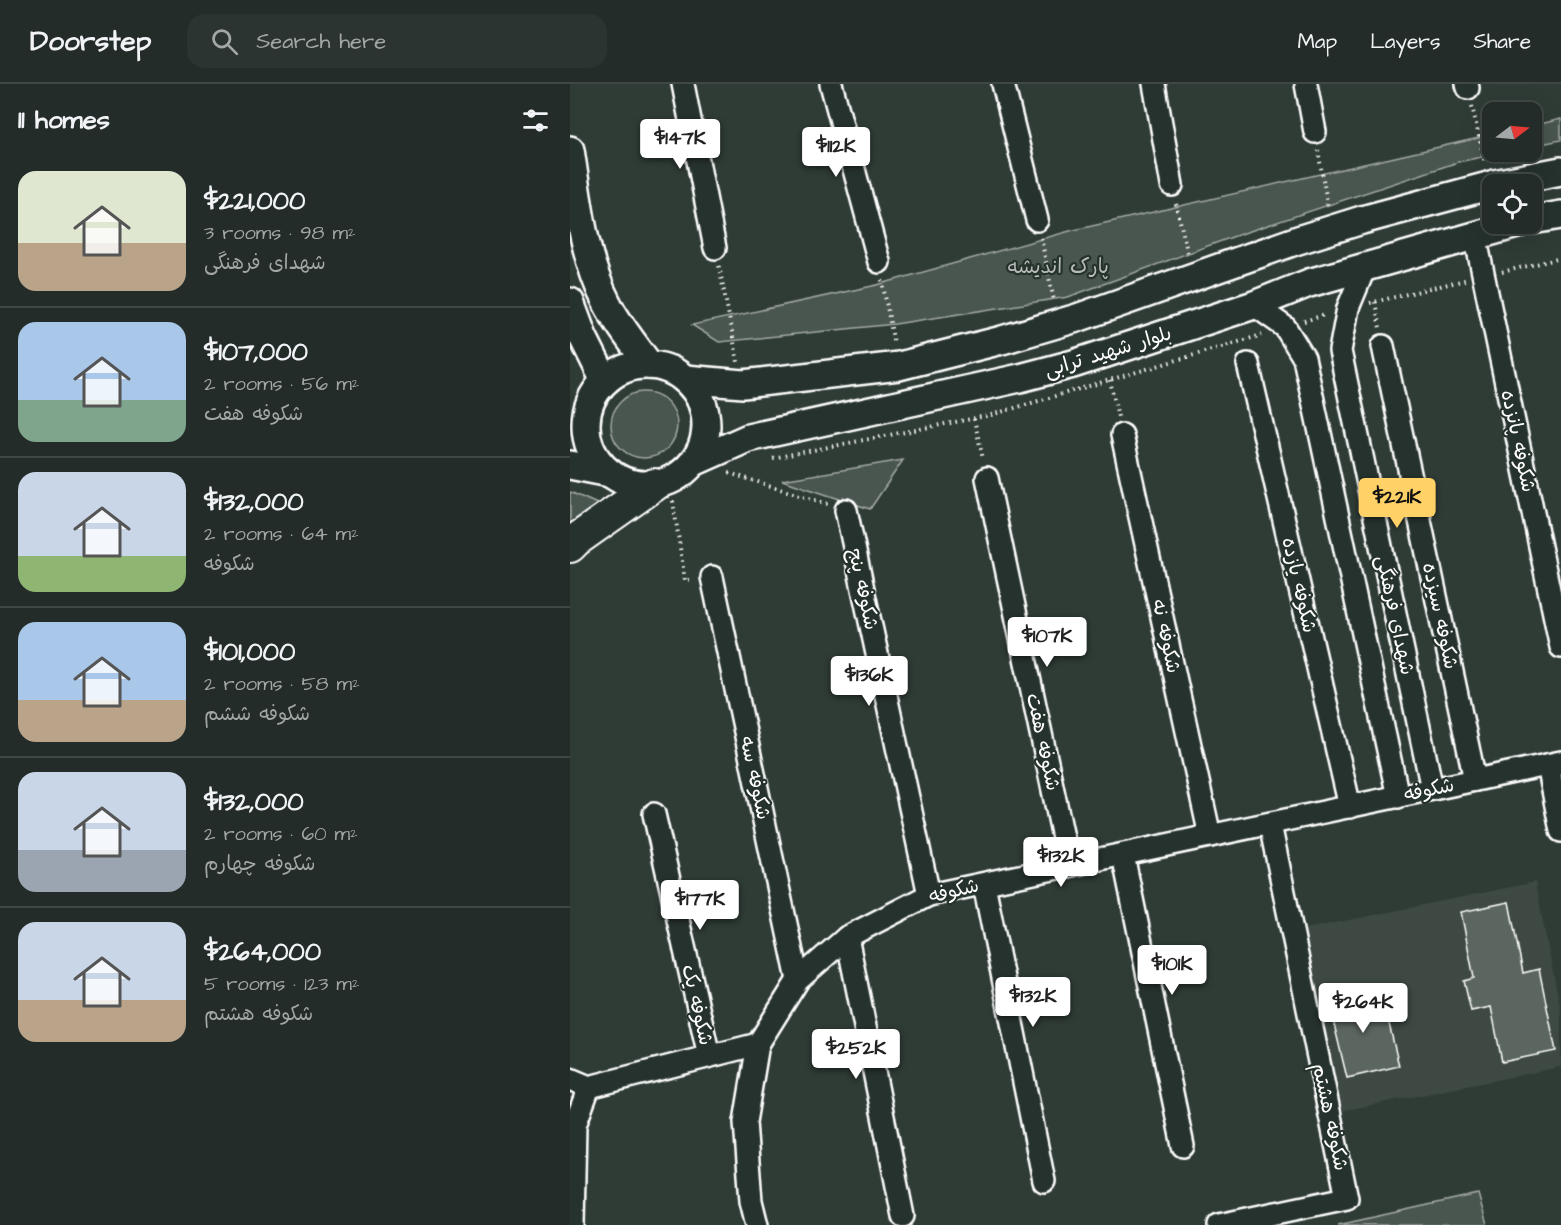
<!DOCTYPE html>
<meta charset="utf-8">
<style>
body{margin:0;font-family:"Architects Daughter","Playpen Sans Arabic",sans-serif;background:#2b3430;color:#f1f3f6;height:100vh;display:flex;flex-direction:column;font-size:22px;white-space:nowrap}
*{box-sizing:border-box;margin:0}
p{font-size:20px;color:#a3a7a8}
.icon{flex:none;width:33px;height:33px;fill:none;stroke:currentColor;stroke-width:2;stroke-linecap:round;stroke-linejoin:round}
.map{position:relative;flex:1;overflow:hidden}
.side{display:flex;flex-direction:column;background:#232c28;width:570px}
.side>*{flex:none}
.needle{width:39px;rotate:74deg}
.tools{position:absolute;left:912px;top:18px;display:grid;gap:12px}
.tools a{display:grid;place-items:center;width:60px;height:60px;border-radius:12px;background:#232c28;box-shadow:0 6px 24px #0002,0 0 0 2px #404845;font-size:30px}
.price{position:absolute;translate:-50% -51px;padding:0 14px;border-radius:6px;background:#fff;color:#222;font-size:20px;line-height:39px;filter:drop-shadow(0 2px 3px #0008)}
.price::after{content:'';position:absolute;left:50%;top:36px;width:18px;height:14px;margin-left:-9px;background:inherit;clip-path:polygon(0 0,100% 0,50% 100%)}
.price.on{background:#ffd166;color:#111}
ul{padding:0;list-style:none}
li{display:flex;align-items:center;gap:18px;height:150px;padding:0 18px}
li+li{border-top:2px solid #404845}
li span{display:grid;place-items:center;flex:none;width:168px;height:120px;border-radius:18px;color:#555}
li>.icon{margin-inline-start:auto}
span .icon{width:72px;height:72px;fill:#fffc;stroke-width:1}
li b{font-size:26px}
h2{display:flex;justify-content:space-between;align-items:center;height:72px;padding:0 18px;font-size:26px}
header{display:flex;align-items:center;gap:36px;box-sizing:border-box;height:84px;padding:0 30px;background:#232c28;border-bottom:2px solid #404845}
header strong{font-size:28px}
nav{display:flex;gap:33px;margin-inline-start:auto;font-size:21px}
.search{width:420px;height:54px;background:#2b3430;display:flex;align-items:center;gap:15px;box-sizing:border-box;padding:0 21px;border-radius:18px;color:#a3a7a8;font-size:22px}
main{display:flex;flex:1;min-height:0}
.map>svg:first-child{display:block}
.built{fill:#3c4842}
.green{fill:#4a544f;stroke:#a4aaa7;stroke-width:1.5}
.building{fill:#5b6661;stroke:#fff;stroke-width:1.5}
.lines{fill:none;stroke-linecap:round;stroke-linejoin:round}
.minor-casing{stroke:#fff;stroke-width:26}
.major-casing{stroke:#fff;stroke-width:32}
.highway-casing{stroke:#fff;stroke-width:36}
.path{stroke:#fff;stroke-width:4;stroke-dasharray:1.5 4.5;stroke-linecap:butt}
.minor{stroke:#26332d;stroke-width:21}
.major{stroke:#26332d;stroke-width:27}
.highway{stroke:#26332d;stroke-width:32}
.labels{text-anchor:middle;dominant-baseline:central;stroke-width:4.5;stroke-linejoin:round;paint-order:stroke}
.park-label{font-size:20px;fill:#b7bbb9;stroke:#26332d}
.street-label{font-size:20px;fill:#fff;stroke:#26332d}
</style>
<header>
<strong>Doorstep</strong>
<div class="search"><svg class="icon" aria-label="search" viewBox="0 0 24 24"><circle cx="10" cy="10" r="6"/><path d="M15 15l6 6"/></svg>Search here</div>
<nav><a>Map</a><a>Layers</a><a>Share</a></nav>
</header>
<main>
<section class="side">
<h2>11 homes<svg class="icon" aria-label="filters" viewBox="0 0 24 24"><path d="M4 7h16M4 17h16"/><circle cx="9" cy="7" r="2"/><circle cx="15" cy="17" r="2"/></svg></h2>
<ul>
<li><span style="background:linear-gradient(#dfe7d0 60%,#b9a48a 0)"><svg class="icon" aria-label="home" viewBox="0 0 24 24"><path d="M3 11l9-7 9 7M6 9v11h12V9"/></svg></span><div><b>$221,000</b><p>3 rooms · 98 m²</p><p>شهدای فرهنگی</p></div></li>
<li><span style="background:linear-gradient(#a9c7e8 65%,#7fa58c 0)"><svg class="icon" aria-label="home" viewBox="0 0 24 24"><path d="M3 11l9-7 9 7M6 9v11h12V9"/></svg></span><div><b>$107,000</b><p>2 rooms · 56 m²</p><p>شکوفه هفت</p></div></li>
<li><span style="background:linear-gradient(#c9d6e8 70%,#8fb573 0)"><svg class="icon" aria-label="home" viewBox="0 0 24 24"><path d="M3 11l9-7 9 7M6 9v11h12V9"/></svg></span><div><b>$132,000</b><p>2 rooms · 64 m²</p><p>شکوفه</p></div></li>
<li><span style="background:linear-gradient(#a9c7e8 65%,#b9a48a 0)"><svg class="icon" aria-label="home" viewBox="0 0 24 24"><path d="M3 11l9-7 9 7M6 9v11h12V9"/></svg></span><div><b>$101,000</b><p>2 rooms · 58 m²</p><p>شکوفه ششم</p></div></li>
<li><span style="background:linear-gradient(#c9d6e8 65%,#9aa5b1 0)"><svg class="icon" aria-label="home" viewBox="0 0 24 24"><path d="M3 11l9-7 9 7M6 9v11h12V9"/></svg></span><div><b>$132,000</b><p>2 rooms · 60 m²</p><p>شکوفه چهارم</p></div></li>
<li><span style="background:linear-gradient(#c9d6e8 65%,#b9a48a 0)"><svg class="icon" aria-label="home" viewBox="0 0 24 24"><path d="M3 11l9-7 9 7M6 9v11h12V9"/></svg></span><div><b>$264,000</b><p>5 rooms · 123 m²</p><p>شکوفه هشتم</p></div></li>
</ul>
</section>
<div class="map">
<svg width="991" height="1141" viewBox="0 0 991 1141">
<rect width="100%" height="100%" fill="#2f3b35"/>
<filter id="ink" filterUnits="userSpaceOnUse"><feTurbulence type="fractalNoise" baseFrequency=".0167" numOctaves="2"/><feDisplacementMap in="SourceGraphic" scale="12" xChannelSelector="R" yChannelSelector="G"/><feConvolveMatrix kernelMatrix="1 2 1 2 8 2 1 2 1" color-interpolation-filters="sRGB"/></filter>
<g filter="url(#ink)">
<path class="built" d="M965,798l26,129v56l-219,44 -37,-182z"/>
<g class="green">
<path d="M991,35v21l-29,6v-20z"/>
<path d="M922,51v17h14l-48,10 -223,74 -167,61 -173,27 -176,18 -27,-17 185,-40 193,-54z"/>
<circle cx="74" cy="341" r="33"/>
<path d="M333,376l-33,49 -88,-29z"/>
<path d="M0,408l34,15 -34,24z"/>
<path d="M908,1110l9,31h-149z"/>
</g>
<g class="building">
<path d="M939,818l14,71 16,-4 17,82 -54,11 -11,-55 -20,4 -7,-30 10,-3 -13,-66z"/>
<path d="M792,907l2,8 18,-5 17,72 -52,12 -19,-79z"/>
</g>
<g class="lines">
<g class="minor-casing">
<g id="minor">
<path d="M113,0l32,164"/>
<path d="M261,0l48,178"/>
<path d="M433,0l34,136"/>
<path d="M584,0l18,101"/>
<path d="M736,0l9,48"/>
<path d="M897,0l1,4"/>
<path d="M905,151l86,412"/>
<path d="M795,183l-17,41 -8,43 92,438"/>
<path d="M684,221l31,22 19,31 94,439"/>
<path d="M813,262l92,434"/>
<path d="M678,280l102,443"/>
<path d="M552,351l88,401"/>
<path d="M417,394l82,388"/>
<path d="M276,426l83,385"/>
<path d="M142,493l86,403"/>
<path d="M978,681l13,66"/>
<path d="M84,730l55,242"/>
<path d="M553,771l60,291"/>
<path d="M414,800l60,297"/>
<path d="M277,853l56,279"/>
<path d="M0,995l19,8 169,-43"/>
<path d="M3,1141l2,-100 14,-38"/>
<path d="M187,1141l-6,-24 -6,-79 13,-78 40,-64 49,-43 82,-42 632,-133"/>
<path d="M649,1141l128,-27 -77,-374"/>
</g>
</g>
<g class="major-casing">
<g id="major">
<path d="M0,66c8,50 13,107 37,153 11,22 28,42 42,62"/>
<path d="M924,100l67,-13"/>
<path d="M962,136l29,-5"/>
<path d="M0,218l13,35 22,44"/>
<circle cx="76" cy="341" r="60"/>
<path d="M115,295l58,5 156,-18 103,-26 75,-22 221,-78 64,-20 130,-35"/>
<path d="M124,378l54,-24 272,-60 53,-14 181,-59 55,-22 208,-59"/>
<path d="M0,381l40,8"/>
</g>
</g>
<g class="highway-casing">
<path id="highway" d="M0,462l6,-6 78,-55"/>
</g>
<g class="path">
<path d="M902,22l13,57"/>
<path d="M748,66l10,58"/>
<path d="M606,120l12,51"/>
<path d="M471,154l13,63"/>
<path d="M149,182l19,96"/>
<path d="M932,188l59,-14"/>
<path d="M312,196l12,64"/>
<path d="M805,218l5,26"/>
<path d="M800,219l95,-23"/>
<path d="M734,237l21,-6"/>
<path d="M540,296l8,37"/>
<path d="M404,335l9,40"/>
<path d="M203,374l218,-43 271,-80"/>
<path d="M159,389l99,31"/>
<path d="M103,417l12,80 8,-2"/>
</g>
<use href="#minor" class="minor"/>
<use href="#major" class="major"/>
<use href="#highway" class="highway"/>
</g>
</g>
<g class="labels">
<g class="park-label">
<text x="488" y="183">پارک اندیشه</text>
</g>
<g class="street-label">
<text transform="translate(538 268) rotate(-17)">بلوار شهید ترابی</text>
<text transform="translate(948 357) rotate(78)">شکوفه پانزده</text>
<text transform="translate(729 501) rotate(77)">شکوفه یازده</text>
<text transform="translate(293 505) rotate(78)">شکوفه پنج</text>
<text transform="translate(825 531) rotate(78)">شهدای فرهنگی</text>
<text transform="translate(870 532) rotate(78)">شکوفه سیزده</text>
<text transform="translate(596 552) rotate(78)">شکوفه نه</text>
<text transform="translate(473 658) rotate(78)">شکوفه هفت</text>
<text transform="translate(185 694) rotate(78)">شکوفه سه</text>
<text transform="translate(859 706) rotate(-12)">شکوفه</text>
<text transform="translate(384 807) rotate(-14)">شکوفه</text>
<text transform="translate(127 921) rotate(77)">شکوفه یک</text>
<text transform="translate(760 1033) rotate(78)">شکوفه هشتم</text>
</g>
</g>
</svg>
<div class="tools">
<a><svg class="needle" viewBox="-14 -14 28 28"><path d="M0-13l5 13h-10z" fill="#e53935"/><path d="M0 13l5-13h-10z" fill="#a3a7a8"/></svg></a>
<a><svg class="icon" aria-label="locate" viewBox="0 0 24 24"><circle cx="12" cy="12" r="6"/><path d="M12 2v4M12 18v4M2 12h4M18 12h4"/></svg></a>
</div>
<b class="price" style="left:110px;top:86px">$147K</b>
<b class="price" style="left:266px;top:94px">$112K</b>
<b class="price on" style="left:827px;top:445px">$221K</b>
<b class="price" style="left:477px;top:584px">$107K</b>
<b class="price" style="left:299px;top:623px">$136K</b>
<b class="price" style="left:491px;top:804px">$132K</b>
<b class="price" style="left:130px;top:847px">$177K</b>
<b class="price" style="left:602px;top:912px">$101K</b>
<b class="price" style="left:463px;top:944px">$132K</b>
<b class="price" style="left:793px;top:950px">$264K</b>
<b class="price" style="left:286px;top:996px">$252K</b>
</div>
</main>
